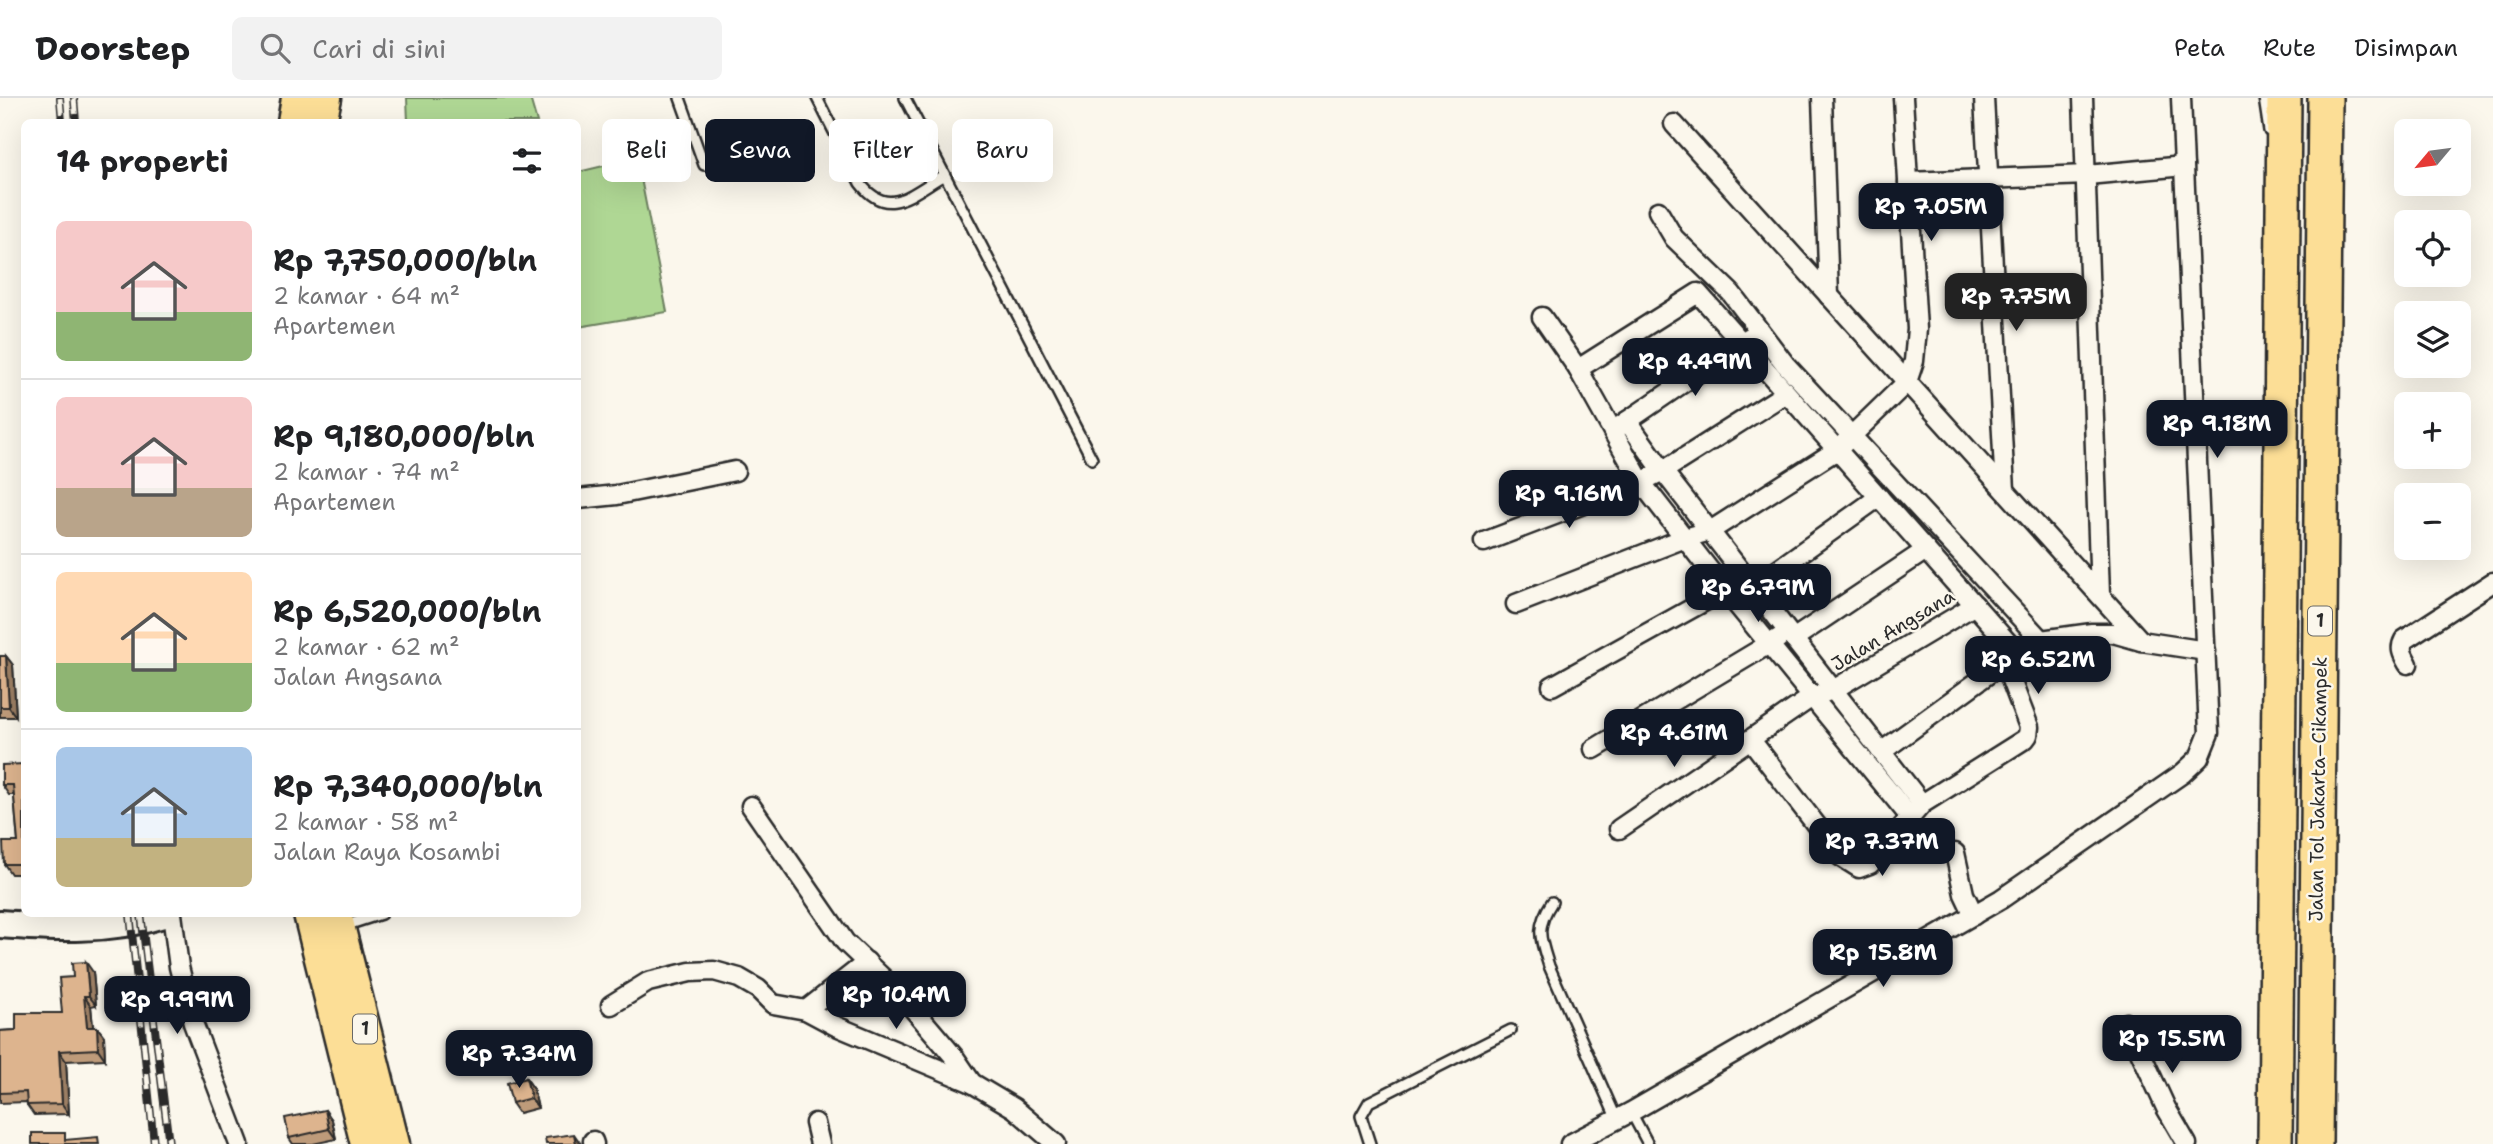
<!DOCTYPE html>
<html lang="id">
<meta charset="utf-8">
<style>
body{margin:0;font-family:"Shantell Sans",sans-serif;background:#f2f2f2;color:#202124;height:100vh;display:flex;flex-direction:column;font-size:26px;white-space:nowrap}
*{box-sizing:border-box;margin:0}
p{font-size:23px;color:#757577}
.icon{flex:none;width:38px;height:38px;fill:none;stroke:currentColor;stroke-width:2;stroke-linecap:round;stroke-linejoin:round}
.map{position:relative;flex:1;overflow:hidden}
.side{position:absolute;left:21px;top:21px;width:560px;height:798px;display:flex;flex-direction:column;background:#fff;border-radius:10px;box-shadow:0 7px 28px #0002}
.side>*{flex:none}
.top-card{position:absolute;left:602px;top:21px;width:665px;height:63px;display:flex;gap:14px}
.needle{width:46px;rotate:241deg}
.buttons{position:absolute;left:2394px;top:21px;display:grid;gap:14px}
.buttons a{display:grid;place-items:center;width:77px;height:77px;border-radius:10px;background:#fff;box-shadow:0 7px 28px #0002;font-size:35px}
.price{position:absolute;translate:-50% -60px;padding:0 16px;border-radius:14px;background:#111827;color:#fff;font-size:23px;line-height:46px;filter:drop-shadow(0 2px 4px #0008)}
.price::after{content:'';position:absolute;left:50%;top:42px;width:21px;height:16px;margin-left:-10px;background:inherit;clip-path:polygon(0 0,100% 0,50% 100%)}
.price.selected{background:#222;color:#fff}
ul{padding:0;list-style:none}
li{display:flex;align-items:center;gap:21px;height:175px;padding:0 35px}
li+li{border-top:2px solid #e0e0e0}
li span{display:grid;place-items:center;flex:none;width:196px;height:140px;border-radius:10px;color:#555}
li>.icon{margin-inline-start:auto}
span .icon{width:84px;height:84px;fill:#fffc;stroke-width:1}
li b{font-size:30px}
h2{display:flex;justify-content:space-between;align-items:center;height:84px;padding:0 35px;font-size:30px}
.chip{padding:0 24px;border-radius:10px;background:#fff;box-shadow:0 7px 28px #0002;font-size:24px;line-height:63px}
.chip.selected{background:#111827;color:#fff}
header{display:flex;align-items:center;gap:42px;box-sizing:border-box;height:98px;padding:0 35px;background:#fff;border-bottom:2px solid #e0e0e0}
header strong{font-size:33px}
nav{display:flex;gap:38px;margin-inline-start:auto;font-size:24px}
.search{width:490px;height:63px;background:#f2f2f2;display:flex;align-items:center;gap:18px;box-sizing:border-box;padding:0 24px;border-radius:10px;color:#757577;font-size:26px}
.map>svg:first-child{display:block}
.green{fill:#afd794;stroke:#6d8160;stroke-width:2}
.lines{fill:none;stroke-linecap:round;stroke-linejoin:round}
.service-casing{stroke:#2b2b2b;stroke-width:14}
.minor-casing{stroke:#2b2b2b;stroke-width:23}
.secondary-casing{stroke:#2b2b2b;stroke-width:32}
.trunk-casing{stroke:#2b2b2b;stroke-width:35}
.motorway-casing{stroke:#2b2b2b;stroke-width:38}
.service{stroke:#fbf7ec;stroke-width:9}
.minor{stroke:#fbf7ec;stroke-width:18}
.secondary{stroke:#fbf7ec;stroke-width:26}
.trunk{stroke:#fcde96;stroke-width:30}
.motorway{stroke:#fcde96;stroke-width:33}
.rail-casing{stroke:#2b2b2b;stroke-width:8}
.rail{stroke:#fbf7ec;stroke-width:5;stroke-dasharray:16;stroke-linecap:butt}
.wall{fill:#be9b7a;stroke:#2b2b2b;stroke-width:2}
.shaded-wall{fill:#9b7e63;stroke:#2b2b2b;stroke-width:2}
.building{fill:#ddb48e;stroke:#2b2b2b;stroke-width:2}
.labels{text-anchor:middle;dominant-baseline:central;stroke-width:5;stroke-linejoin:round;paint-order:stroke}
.shield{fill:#fbf7ec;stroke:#696865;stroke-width:2}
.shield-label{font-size:18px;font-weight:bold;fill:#2b2b2b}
.street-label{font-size:19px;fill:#2b2b2b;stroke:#fbf7ec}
</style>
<header>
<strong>Doorstep</strong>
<div class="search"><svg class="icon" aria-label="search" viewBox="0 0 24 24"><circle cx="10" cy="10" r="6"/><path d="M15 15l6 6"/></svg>Cari di sini</div>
<nav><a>Peta</a><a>Rute</a><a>Disimpan</a></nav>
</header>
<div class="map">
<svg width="2493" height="1046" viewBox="0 0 2493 1046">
<rect width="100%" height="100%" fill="#fbf7ec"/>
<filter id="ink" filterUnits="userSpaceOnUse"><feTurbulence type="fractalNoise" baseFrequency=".0143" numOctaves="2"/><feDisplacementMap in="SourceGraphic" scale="14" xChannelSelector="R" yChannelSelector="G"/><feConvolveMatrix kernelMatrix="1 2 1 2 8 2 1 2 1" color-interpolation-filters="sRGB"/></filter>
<g filter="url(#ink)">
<g class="green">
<path d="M407,0h123l7,24h-129z"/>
<path d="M637,60l30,154 -89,15v-155z"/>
</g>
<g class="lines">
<g class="service-casing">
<g id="service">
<path d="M680,0l24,67"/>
<path d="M817,0l43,85c28,37 52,10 84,-8"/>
<path d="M905,0l187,361"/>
<path d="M2264,0l5,33"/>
<path d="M1552,804c-17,26 -12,36 -3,64l68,154"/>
<path d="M344,828l37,-12"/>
<path d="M1631,1014l17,32"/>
<path d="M1370,1046l-9,-28 8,-14 142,-72"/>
</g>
</g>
<g class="minor-casing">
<g id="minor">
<path d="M1822,0l7,198"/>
<path d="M1984,0l21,392"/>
<path d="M2083,0l17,497"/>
<path d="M1674,26l467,517"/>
<path d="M1908,84l179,-7 97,-9"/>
<path d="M1658,113l16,27 57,55 54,71 256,276"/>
<path d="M1542,219l36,52 63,113 84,108 185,227"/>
<path d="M1578,271l120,-76 319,360"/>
<path d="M1627,323l36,50 259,333"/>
<path d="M1617,330l133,-91"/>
<path d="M578,401l39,-4 118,-24"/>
<path d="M1484,444l157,-60 22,-11 123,-78"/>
<path d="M1753,489l126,-90"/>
<path d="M1516,506l169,-66 25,-7 127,-81 70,-68 7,-21 3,-32 -14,-231"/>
<path d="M1793,541l133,-89"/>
<path d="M2408,566c-5,-9 -9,-15 -4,-24l89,-58"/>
<path d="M1552,588l173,-96"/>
<path d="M1751,642l89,116 19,12 11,-4 52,-60 103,-65 3,-4 1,-8 -24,-63"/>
<path d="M1594,651l185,-111"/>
<path d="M1881,654l136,-99 24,-13 51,-7h21l28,8 65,10"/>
<path d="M751,708l94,136 59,56 51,60 17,25 42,25 42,36"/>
<path d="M1619,731l193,-132 21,-7 142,-85"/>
<path d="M1955,755l9,41 10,21"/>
<path d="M172,816l7,53 14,56 46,121"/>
<path d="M611,907l37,-23 42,-10 24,-1 25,7 19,11 15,15 33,6 61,-48"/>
<path d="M806,912l30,16 136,57"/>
<path d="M2127,925l39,85 21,36"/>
<path d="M815,1025l5,21"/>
<path d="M593,1043l1,3"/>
<path d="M1570,1046l61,-32 370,-213 182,-126 16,-15 10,-25 -28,-635"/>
</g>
</g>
<g class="secondary-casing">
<path id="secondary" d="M0,826c55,4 109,7 163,-10"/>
</g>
<g class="trunk-casing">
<g id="trunk">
<path d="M293,24l4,-24"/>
<path d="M321,24l5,-24"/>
<path d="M309,816l57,230"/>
<path d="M336,816l58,230"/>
</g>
</g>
<g class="motorway-casing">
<g id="motorway">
<path d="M2275,1046l9,-1046"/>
<path d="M2315,1046l10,-1046"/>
</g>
</g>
<use href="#service" class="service"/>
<use href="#minor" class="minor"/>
<use href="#secondary" class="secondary"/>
<use href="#trunk" class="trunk"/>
<use href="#motorway" class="motorway"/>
<g class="rail-casing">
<g id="rail">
<path d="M60,0l2,24"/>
<path d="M74,0l2,24"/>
<path d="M130,816l24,230"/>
<path d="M141,816l28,230"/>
</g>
</g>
<use href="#rail" class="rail"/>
</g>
<g class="wall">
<path d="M0,558h6l7,9 3,52h-16z"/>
<path d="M24,666v110h-13l-7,-10 14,-22 -4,-47h-5l-7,-10z"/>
<path d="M93,874l3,33 -5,1 2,21h4l7,9 1,23 -39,2 3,53 -35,1 -7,-10v-3l-27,1v-72l16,-1 46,-17 11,-36z"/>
<path d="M526,980l7,10 5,20 -19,5 -7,-10z"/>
<path d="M325,1012l7,10 4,19 -23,5h-20l-4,-6z"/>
</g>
<g class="shaded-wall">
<path d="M6,558l7,9 3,52 -7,-10z"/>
<path d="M86,864l7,10 3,33 -7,-9z"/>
<path d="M84,898l7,10 3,31 -7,-10z"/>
<path d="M97,929l7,9 1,23 -7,-10z"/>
<path d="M59,953l7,10 3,53 -7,-10z"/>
<path d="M526,980l7,10 5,20 -7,-10z"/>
<path d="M325,1012l7,10 4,19 -7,-10z"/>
<path d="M574,1036l7,10h-5z"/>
</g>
<g class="building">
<path d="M0,558h6l3,51h-9z"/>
<path d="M24,666v103l-4,1v-4h-16l-1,-22h15l-5,-57h-11v-20z"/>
<path d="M86,864l3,34h-5l3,31h10l1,22 -39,2 3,53 -35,1 -1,-13 -26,1v-62l16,-1v-17h46l-3,-35 14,-1 -1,-14z"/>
<path d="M526,980l5,20 -19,5 -5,-20z"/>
<path d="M325,1012l4,19 -40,9 -4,-20z"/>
<path d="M32,1035h33v7l33,-3 1,7h-67z"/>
<path d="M574,1036l2,10h-30l-1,-6z"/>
</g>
</g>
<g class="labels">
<g class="shield">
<rect x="2308" y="508.5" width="24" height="29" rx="5"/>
<rect x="353" y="916.5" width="24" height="29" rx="5"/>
</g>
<g class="shield-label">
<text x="2320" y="523">1</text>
<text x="365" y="931">1</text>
</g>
<g class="street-label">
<text transform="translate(1893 532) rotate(-31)">Jalan Angsana</text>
<text transform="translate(2318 691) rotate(-89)">Jalan Tol Jakarta–Cikampek</text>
</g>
</g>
</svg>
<div class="buttons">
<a><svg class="needle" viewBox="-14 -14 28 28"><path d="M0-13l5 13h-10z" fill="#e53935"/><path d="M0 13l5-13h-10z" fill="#757577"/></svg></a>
<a><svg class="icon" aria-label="locate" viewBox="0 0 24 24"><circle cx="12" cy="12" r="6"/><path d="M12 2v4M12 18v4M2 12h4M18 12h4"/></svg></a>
<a><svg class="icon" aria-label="layers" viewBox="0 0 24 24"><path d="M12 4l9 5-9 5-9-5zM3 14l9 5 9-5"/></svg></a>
<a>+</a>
<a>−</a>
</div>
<b class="price" style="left:1931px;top:145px">Rp 7.05M</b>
<b class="price selected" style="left:2016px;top:235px">Rp 7.75M</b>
<b class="price" style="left:1695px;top:300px">Rp 4.49M</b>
<b class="price" style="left:2217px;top:362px">Rp 9.18M</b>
<b class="price" style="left:1569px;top:432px">Rp 9.16M</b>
<b class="price" style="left:1758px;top:526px">Rp 6.79M</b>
<b class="price" style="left:2038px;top:598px">Rp 6.52M</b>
<b class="price" style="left:1674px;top:671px">Rp 4.61M</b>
<b class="price" style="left:1882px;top:780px">Rp 7.37M</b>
<b class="price" style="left:1883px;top:891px">Rp 15.8M</b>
<b class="price" style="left:896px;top:933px">Rp 10.4M</b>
<b class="price" style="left:177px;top:938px">Rp 9.99M</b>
<b class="price" style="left:2172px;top:977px">Rp 15.5M</b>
<b class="price" style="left:519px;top:992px">Rp 7.34M</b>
<div class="top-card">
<a class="chip">Beli</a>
<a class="chip selected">Sewa</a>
<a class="chip">Filter</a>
<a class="chip">Baru</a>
</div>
<section class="side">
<h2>14 properti<svg class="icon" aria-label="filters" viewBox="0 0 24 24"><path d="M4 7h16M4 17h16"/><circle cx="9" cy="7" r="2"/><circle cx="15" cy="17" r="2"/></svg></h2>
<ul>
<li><span style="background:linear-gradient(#f6c9c9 65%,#8fb573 0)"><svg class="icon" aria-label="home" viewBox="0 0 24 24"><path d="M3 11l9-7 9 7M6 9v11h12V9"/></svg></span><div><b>Rp 7,750,000/bln</b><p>2 kamar · 64 m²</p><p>Apartemen</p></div></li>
<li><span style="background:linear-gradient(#f6c9c9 65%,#b9a48a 0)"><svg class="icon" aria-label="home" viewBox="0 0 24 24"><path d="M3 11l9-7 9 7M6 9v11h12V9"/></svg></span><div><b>Rp 9,180,000/bln</b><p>2 kamar · 74 m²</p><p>Apartemen</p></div></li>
<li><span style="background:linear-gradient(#ffd9b3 65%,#8fb573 0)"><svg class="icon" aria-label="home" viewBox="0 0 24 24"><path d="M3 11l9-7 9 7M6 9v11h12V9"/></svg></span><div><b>Rp 6,520,000/bln</b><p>2 kamar · 62 m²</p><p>Jalan Angsana</p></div></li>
<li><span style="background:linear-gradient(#a9c7e8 65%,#c2b280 0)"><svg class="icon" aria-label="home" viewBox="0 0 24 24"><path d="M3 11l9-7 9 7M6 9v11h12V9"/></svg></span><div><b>Rp 7,340,000/bln</b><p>2 kamar · 58 m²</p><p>Jalan Raya Kosambi</p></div></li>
</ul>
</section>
</div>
